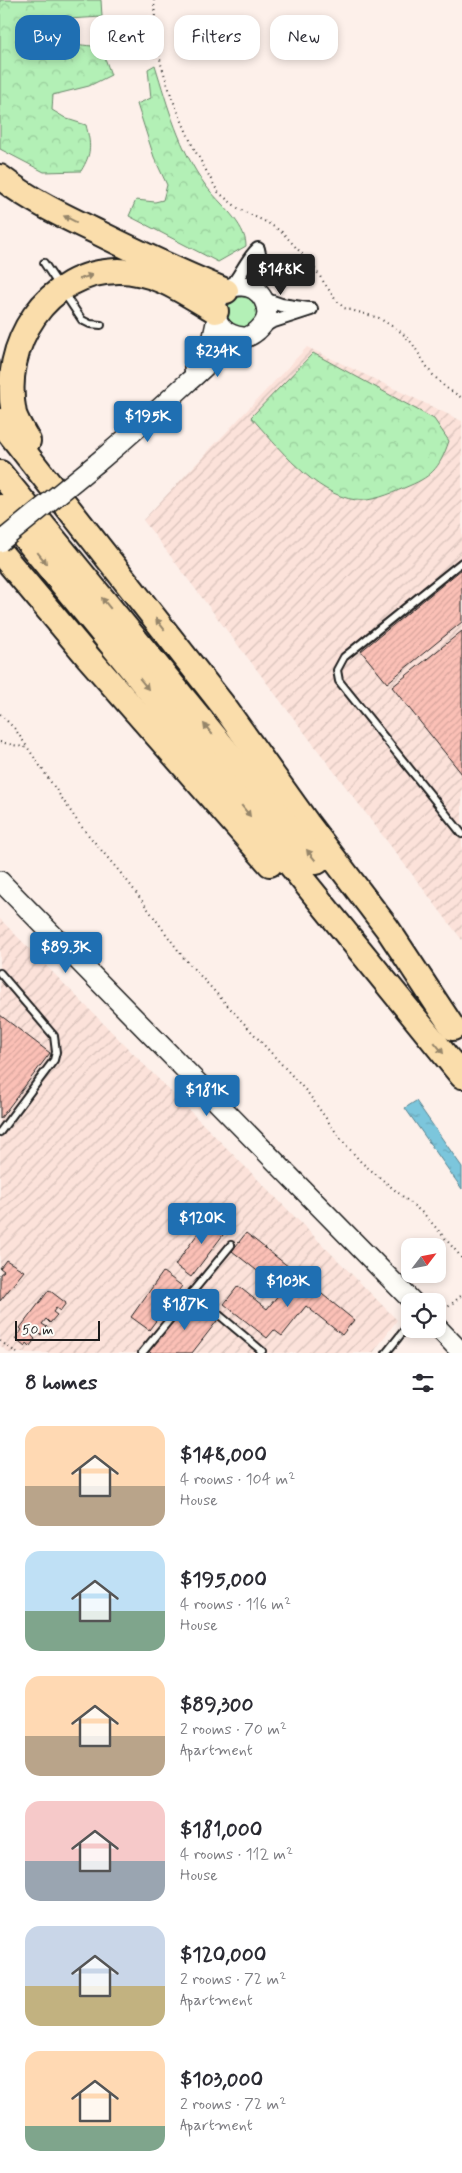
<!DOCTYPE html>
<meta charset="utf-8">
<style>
body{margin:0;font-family:Mynerve,sans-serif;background:#f2f2f3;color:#2b2b33;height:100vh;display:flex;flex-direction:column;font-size:19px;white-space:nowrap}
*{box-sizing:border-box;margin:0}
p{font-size:16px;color:#7c7c81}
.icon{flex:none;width:28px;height:28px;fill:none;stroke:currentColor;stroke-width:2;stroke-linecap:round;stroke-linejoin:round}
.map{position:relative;height:1353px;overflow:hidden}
.panel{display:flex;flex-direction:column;background:#fff;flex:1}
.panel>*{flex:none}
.top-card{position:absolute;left:15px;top:15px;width:432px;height:45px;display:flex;gap:10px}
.needle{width:32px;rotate:58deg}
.fabs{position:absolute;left:401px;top:1238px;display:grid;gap:10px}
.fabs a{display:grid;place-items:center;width:45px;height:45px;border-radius:10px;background:#fff;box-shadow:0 2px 8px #0003;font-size:25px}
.scale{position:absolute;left:15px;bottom:12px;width:85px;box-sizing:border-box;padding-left:5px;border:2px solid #1c1c1c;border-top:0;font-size:14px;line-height:18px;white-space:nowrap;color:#1c1c1c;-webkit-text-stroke:4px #fdfcf7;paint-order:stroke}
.price{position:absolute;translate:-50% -42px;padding:0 11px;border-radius:5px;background:#1f6fb2;color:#fff;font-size:16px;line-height:32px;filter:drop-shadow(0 1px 2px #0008)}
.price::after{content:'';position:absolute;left:50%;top:30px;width:15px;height:11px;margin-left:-8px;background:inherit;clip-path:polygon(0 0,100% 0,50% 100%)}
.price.selected{background:#222;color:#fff}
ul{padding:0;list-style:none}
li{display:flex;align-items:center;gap:15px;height:125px;padding:0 25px}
li span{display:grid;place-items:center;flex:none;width:140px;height:100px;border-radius:15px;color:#555}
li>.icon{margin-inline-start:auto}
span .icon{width:60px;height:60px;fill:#fffc;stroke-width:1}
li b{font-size:21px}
h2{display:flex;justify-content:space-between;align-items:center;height:60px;padding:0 25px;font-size:21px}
.chip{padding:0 18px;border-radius:15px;background:#fff;box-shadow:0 2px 8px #0003;font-size:18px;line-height:45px}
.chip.selected{background:#1f6fb2;color:#fff}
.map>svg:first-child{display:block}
.industrial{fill:url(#industrial-furrows)}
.green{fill:#b3f0b6;stroke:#688669}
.forest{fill:url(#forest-crowns);stroke:#688669}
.water{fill:url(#water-ripples);stroke:#56828f}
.building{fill:url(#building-hatch);stroke:#1c1c1c}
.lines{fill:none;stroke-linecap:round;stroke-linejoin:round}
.lane-casing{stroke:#1c1c1c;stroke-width:10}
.street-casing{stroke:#1c1c1c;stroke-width:16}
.secondary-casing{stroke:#1c1c1c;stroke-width:22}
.highway-casing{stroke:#1c1c1c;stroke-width:28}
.path{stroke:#1c1c1c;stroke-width:2;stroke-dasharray:1 4;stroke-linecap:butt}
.lane{stroke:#fdfcf7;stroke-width:6}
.street{stroke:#fdfcf7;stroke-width:12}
.secondary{stroke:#fdfcf7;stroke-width:19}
.highway{stroke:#faddab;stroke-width:24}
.secondary-bridge-casing{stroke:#1c1c1c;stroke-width:22;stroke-linecap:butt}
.secondary-bridge{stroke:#fdfcf7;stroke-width:19}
.oneway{fill:#96866b}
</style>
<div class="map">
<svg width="462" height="1353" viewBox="0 0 462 1353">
<defs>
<pattern id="industrial-furrows" width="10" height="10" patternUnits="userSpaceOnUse" patternTransform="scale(1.25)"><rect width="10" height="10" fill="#fce2da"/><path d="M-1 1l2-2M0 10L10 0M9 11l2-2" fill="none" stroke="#d7c1ba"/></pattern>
<pattern id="forest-crowns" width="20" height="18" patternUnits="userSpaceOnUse" patternTransform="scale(1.25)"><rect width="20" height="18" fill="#b3f0b6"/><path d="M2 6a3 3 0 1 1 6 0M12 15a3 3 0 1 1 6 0" fill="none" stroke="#99cd9c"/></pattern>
<pattern id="water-ripples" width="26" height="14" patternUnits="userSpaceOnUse" patternTransform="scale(1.25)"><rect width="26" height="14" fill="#7cc6dc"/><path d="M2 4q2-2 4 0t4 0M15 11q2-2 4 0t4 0" fill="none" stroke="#6baabc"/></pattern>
<pattern id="building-hatch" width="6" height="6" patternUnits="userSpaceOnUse" patternTransform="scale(1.25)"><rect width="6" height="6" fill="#fbc0b6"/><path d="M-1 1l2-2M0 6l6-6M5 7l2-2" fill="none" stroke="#d7a49c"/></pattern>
</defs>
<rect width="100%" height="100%" fill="#fdf0ea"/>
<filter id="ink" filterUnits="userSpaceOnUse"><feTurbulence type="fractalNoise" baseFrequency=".02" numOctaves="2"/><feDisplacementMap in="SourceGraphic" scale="10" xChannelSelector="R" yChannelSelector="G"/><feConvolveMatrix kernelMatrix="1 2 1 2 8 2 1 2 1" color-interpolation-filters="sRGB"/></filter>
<g filter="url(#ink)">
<g class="industrial">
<path d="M307,347l155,74v519l-319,-420z"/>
<path d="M0,919l397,401 -24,33h-364l-9,-7z"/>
</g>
<circle class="green" cx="242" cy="312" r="15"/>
<g class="forest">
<path d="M0,0h101l1,17 -51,3 -12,7c19,18 37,17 62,20l10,28 -22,11 -36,9 -1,15 15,9 19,6c5,20 6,28 -5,46l-37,1 -44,-23z"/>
<path d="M155,65c13,42 24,84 51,121 13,17 40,38 40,60l-28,16 -89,-46 7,-16 19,2 8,-2 4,-15 -13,-28 -17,-53 14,-6 -3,-29z"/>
<path d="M313,353l121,66 15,22c-10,29 -18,36 -45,47 -14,6 -33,14 -48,12 -41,-5 -79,-54 -105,-83z"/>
</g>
<path class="water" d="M416,1101l46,66v22l-57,-81z"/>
<g class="building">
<path d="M462,569v53l-75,61 -26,-32z"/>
<path d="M462,631v143l-70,-87z"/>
<path d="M0,1015l50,38 -50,66z"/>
<path d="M212,1214l17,13 -38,50 -16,-12z"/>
<path d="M246,1233l43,34 -14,18 -43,-34z"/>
<path d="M6,1260l18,11 -24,30v-27l4,-3 -4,-3z"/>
<path d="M163,1272l19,14 -33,44 -18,-13z"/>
<path d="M296,1273l58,47 -12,15 -36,-29 -24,30 -8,-6 -7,8 -43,-34 14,-18 29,23z"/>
<path d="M49,1290l17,13 -6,8 -4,-3 -3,4 4,3 -7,8 -4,-4 -4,5 5,3 -6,8 -5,-4 -4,5 3,3 -5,7 -3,-3 -2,4 -10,-8 7,-9 -2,-2z"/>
<path d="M189,1300l28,21 -25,32h-41l-3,-2z"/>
</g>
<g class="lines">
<g class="lane-casing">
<g id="lane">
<path d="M44,263l38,57 8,4 11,1"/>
<path d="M462,562l-118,95 -7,13 2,11 123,153"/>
<path d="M0,973l54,63 2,16 -2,8 -54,72"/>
<path d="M192,1292l70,59 -2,2"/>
<path d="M142,1353l89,-108"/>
<path d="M386,1353l24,-30"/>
</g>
</g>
<g class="street-casing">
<g id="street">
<path d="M230,288c11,-12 16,-28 28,-39 5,16 -2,27 3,46"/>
<path d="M264,299l17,6 27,4"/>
<path d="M261,328l10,-6 40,-13"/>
</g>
</g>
<g class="secondary-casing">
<g id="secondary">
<path d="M194,368l18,-27 5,-23"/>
<path d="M97,463c31,-26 61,-53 91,-81 13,-11 26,-25 40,-35 9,-8 24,-9 32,-19 16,-16 1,-44 -21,-42 -32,3 -32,48 4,51"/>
<path d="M0,881l412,420"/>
<path d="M438,1328l24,25"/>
</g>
</g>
<g class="highway-casing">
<g id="highway">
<path d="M0,177c30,23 63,39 97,55 42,21 85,41 129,59"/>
<path d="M0,421l222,283 85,119 80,105 66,100"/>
<path d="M28,441c-5,-9 -11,-18 -14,-27 -14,-70 33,-143 105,-143 37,0 66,22 97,40"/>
<path d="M0,473l317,389"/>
<path d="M0,507l462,569"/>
<path d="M0,552l88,105 182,207"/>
</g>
</g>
<g class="path">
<path d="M154,0l2,38 5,26 11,34 21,49 25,45 21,17 29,14 14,9 31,34 22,33 9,9 35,10 22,14 11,11 19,30 14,14 17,11"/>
<path d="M0,714l15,15 65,96 49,58 54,74 125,136 32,45 21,24 64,53 37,43"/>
<path d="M0,742l27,6"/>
<path d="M441,1313l21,-18"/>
<path d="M0,1341l17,12"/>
</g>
<use href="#lane" class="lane"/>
<use href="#street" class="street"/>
<use href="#secondary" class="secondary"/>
<use href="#highway" class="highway"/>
<g class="secondary-bridge-casing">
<path id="secondary-bridge" d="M0,542l97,-79"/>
</g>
<use href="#secondary-bridge" class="secondary-bridge"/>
</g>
<defs><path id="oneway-solid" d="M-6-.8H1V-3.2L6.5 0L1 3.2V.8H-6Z" transform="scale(1.25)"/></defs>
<g class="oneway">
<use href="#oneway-solid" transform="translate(70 219) rotate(-154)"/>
<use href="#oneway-solid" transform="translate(86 277) rotate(-17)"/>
<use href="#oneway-solid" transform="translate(42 558) rotate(51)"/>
<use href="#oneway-solid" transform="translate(106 603) rotate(-129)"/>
<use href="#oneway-solid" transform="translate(160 624) rotate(-128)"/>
<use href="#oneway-solid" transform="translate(144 684) rotate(51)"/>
<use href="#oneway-solid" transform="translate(208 729) rotate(-129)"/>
<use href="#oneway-solid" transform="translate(246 811) rotate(51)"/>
<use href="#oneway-solid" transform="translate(311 855) rotate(-129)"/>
<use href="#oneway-solid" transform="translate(439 1048) rotate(51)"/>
</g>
</g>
</svg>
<div class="fabs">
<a><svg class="needle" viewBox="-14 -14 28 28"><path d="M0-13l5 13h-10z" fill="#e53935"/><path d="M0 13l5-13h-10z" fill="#7c7c81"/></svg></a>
<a><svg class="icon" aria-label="locate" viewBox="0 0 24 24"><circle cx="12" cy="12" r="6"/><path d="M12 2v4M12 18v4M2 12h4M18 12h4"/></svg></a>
</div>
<div class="scale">50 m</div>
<b class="price selected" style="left:281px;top:296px">$148K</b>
<b class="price" style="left:218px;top:378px">$234K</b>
<b class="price" style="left:148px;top:443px">$195K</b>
<b class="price" style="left:66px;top:974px">$89.3K</b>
<b class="price" style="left:207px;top:1117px">$181K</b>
<b class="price" style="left:202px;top:1245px">$120K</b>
<b class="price" style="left:288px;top:1308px">$103K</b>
<b class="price" style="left:185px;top:1331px">$187K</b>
<div class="top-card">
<a class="chip selected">Buy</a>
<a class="chip">Rent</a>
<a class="chip">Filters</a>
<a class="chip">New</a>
</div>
</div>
<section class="panel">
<h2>8 homes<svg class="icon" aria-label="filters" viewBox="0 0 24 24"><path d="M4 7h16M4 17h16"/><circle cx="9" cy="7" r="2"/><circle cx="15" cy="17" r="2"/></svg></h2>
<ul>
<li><span style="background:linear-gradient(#ffd9b3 60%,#b9a48a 0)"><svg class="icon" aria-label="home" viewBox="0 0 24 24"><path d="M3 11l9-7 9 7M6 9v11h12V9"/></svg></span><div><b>$148,000</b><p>4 rooms · 104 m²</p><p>House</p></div></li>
<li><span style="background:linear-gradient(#bfe0f5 60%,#7fa58c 0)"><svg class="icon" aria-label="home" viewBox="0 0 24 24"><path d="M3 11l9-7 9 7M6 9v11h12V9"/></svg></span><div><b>$195,000</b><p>4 rooms · 116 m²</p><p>House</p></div></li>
<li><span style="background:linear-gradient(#ffd9b3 60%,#b9a48a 0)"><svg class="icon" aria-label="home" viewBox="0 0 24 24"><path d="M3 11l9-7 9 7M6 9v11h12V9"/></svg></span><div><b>$89,300</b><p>2 rooms · 70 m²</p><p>Apartment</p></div></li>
<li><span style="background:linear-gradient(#f6c9c9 60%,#9aa5b1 0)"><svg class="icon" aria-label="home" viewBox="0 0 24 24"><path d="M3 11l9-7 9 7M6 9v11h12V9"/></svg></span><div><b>$181,000</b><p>4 rooms · 112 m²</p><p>House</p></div></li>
<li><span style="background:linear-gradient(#c9d6e8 60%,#c2b280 0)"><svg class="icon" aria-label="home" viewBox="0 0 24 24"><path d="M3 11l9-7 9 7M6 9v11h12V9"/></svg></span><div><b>$120,000</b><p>2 rooms · 72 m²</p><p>Apartment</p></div></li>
<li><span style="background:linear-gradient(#ffd9b3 75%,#7fa58c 0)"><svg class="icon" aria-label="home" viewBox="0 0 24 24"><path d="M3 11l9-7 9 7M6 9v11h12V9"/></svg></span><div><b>$103,000</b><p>2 rooms · 72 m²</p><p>Apartment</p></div></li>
</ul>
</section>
